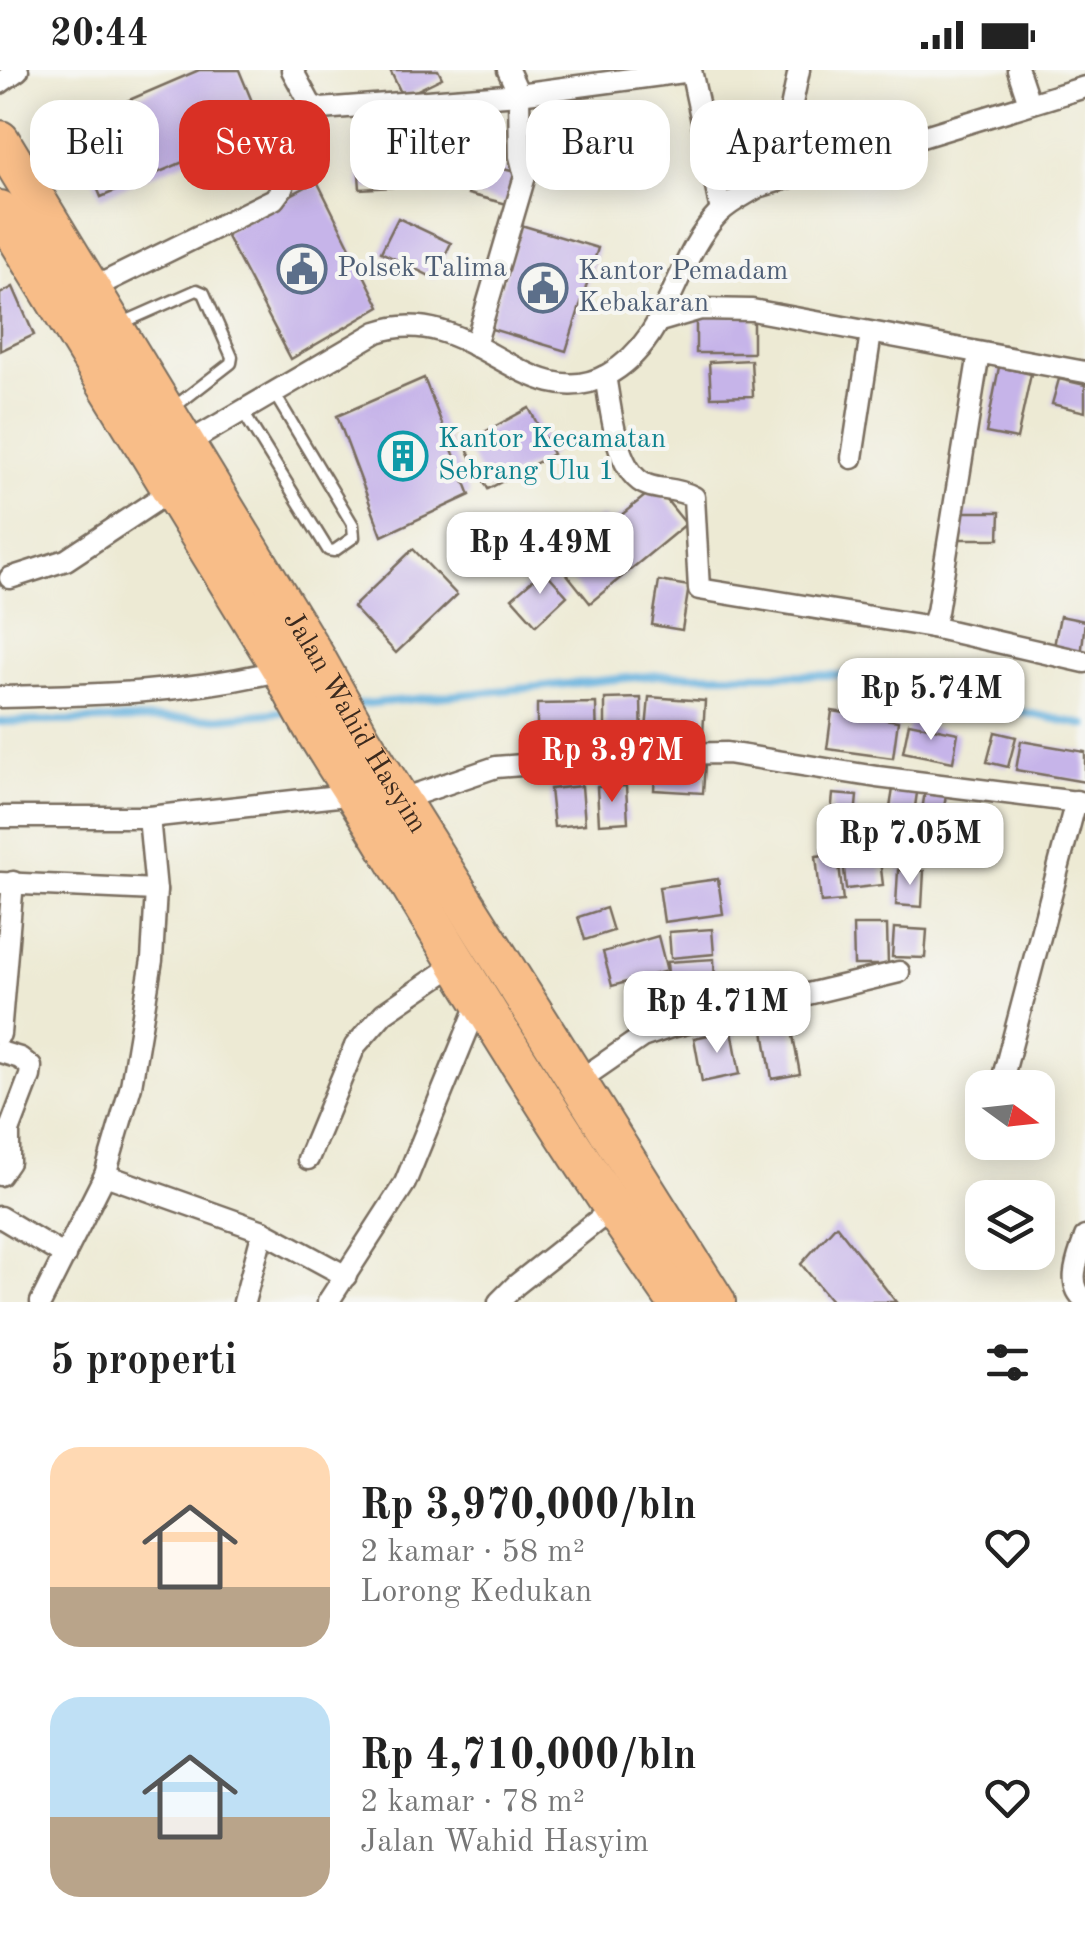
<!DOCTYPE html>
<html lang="id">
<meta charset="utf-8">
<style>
body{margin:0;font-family:"Old Standard TT",serif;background:#f2f2f2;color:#222;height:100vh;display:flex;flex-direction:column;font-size:38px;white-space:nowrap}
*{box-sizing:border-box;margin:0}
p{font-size:32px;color:#767676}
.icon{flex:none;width:55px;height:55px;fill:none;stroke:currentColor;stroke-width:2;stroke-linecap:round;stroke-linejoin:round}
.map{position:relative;height:1232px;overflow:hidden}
.details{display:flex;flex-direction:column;background:#fff;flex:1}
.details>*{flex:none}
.guide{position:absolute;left:30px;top:30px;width:1025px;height:90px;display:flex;gap:20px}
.needle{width:65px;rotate:105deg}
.tools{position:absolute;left:965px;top:1000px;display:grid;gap:20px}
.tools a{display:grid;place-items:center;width:90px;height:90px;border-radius:20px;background:#fff;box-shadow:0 5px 25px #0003;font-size:50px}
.price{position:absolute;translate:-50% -85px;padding:0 22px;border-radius:20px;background:#fff;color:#222;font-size:32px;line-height:65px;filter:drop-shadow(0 2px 5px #0008)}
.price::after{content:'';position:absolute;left:50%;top:60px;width:30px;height:22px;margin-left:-15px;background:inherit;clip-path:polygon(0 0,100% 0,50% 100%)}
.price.active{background:#d93025;color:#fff}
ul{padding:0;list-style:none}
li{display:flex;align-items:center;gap:30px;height:250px;padding:0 50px}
li span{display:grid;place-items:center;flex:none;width:280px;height:200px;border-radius:30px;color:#555}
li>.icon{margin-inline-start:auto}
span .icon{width:120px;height:120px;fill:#fffc;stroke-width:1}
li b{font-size:42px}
h2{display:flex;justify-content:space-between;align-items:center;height:120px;padding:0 50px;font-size:42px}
.chip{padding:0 35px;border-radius:30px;background:#fff;box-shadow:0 5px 25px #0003;font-size:35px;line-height:90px}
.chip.active{background:#d93025;color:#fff}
.status{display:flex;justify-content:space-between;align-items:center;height:70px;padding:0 50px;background:#fff;direction:ltr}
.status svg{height:28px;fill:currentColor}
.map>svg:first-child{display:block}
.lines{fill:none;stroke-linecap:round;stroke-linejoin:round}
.stream{stroke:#64b0dd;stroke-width:8}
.building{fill:#c6b4e9}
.lane-casing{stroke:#796d5e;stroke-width:15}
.street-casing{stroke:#796d5e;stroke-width:25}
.highway-casing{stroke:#796d5e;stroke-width:42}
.lane{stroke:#fff;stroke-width:10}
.street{stroke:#fff;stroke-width:20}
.highway{stroke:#f8bd88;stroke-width:38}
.labels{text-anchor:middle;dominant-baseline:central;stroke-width:8;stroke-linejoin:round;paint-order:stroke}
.service-label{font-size:28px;fill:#4e5e75;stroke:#f6f6f2;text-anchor:start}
.culture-label{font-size:28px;fill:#0d838f;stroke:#f6f6f2;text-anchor:start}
.street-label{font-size:28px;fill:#3b2a1e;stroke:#f6f6f2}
</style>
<div class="status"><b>20:44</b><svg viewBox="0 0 49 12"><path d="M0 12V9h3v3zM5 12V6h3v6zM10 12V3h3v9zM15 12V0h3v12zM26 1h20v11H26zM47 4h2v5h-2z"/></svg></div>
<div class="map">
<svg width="1085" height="1232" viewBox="0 0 1085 1232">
<rect width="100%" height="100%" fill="#f6f6f2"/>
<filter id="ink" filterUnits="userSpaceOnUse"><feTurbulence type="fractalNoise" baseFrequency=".01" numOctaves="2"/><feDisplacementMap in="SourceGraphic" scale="20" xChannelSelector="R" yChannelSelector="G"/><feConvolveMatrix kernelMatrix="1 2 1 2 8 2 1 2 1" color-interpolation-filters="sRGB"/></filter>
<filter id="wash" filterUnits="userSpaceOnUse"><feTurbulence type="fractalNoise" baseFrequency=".0048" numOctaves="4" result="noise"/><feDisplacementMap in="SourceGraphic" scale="40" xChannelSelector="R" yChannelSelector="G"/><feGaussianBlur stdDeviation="2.25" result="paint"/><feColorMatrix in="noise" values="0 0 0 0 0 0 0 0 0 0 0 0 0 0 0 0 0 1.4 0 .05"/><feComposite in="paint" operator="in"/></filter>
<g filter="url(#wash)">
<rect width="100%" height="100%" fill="#edead4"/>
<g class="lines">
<g class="stream">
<path d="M354,635l304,-30h183l244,50"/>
<path d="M0,652l222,-4 68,-7"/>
</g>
</g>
<g id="blocks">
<g class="building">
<path d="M199,0h40l24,58 -162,69 -30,-72z"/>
<path d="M390,0h48l4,8 -39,19z"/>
<path d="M434,35l35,2 -2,36 -35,-2z"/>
<path d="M389,57l3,60 -32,2 -4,-60z"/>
<path d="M400,71l23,2 -2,30 -24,-2z"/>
<path d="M434,77l35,3 -4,39 -35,-3z"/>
<path d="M476,92l43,11 -8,32 -43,-11z"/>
<path d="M317,111l63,126 -89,52 -67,-128z"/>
<path d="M398,148l53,25 -17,35 -53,-26z"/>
<path d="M521,155l77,23 -32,103 -78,-23z"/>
<path d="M13,217l21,48 -34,16v-57z"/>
<rect x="696" y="245" width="57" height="38"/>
<path d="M751,290l2,36 -42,1 -2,-35z"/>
<path d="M999,297l32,7 -14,65 -31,-6z"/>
<path d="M424,308l46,117 -88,41 -45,-120z"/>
<path d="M1059,309l26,6v27l-33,-8z"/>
<path d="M529,338l24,46 -65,35 -24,-46z"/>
<path d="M656,417l30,37 -96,79 -44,-55 34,-27 7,7 14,-12 8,9z"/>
<path d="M959,442h41l-1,27h-40z"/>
<path d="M413,479l44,46 -61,58 -43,-46z"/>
<path d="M544,500l23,26 -31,29 -24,-27z"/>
<path d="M659,511l30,5 -7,44 -30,-5z"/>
<path d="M1060,546l25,5 -4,36 -28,-6z"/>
<path d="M649,627l56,4 -2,33 -57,-4z"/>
<path d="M641,628l1,46 -37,1v-46z"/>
<path d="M596,633l1,41 -60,1v-41z"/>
<path d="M832,641l66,10 -5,37 -66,-9z"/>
<path d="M909,653l49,10 -5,29 -50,-10z"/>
<path d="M995,662l21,5 -8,30 -21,-5z"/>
<path d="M1021,671l64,11v30l-69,-12z"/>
<path d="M656,690l49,4 -2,29 -49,-3z"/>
<path d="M582,716l3,38 -31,3 -4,-38z"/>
<path d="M626,716l2,36 -29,2 -2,-37z"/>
<path d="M893,719l24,4 -8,55 -25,-3z"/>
<path d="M925,721l21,4 -8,52 -21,-3z"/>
<path d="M833,724l24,2 -4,41 -24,-2z"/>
<path d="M878,774l5,41 -37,4 -4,-41z"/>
<path d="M838,784l5,47 -22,2 -5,-47z"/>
<path d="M898,800l26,1 -2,36 -26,-2z"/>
<path d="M718,809l5,35 -59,8 -5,-35z"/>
<path d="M606,838l7,23 -28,9 -7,-23z"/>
<path d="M853,855h34l1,40h-34z"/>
<path d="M894,858l33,2 -2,28 -33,-1z"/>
<path d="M712,859l2,25 -43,4 -2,-26z"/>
<path d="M658,866l9,35 -55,15 -9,-34z"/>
<path d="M714,889l1,25 -46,3 -2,-25z"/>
<path d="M788,938l12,66 -28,5 -11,-66z"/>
<path d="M732,960l8,44 -38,8 -8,-44z"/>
<path d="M836,1155l60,77h-64l-31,-38z"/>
</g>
</g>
</g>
<g filter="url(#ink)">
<use href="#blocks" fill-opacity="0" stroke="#796d5e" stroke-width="2.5"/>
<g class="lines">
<g class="lane-casing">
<g id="lane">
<path d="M120,254l77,-34 7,3 28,64 -1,6 -58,45"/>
<path d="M243,342l85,138 6,1 20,-14 -1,-12 -79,-132"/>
</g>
</g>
<g class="street-casing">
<g id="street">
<path d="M292,0l19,35 10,4 198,-15 172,-23"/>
<path d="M691,0l30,141"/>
<path d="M1018,0l11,33"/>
<path d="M0,13l18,-13"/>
<path d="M776,110l23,-110"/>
<path d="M91,219l183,-90 9,-12 -1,-43 33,-36"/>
<path d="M660,251l41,-12 51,1 333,62"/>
<path d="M475,276l50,-170 -5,-20 -1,-62 -11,-24"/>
<path d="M605,306c6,30 10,97 42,109 16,6 28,2 47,12l5,92 233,38 153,35"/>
<path d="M186,374l191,-112c93,-32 151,86 230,43 63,-34 66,-115 112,-162 11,-11 26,-18 39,-26l327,-100"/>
<path d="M852,388l19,-125"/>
<path d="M10,508l56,-18 106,-70"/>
<path d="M932,557l5,-15 42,-259"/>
<path d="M0,627c99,-2 185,-4 282,-27"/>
<path d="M399,730l97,-33 167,-13 64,-1 150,24 208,26"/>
<path d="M0,747h149l207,-23"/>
<path d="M0,813l156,7"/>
<path d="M0,964l13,-152"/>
<path d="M0,982l20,6 11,9 -1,9 -21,55v31l-9,13"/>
<path d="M577,1012l65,-45 29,-10 228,-55"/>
<path d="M1000,1018l76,-287"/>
<path d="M308,1089l47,-113 29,-33 72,-49"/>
<path d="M105,1105l158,56 83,45"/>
<path d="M0,1147l65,39"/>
<path d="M1085,1167c-6,20 -20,47 0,63"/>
<path d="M41,1232l64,-127 26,-89 21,-126 4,-70 -7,-73"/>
<path d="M244,1232l19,-71"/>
<path d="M328,1232l77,-119 74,-181"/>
<path d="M499,1232l17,-17 96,-76"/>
</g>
</g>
<g class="highway-casing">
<g id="highway">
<path id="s1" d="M0,70l316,518 46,82 354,562"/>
<path d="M0,140l282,460c30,64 73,122 109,183 91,153 184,303 286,449"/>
</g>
</g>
<use href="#lane" class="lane"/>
<use href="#street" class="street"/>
<use href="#highway" class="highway"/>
</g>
</g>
<defs>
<g id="civic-ring" transform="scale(2.5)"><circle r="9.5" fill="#f6f6f2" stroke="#5c6f8a" stroke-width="1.5"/><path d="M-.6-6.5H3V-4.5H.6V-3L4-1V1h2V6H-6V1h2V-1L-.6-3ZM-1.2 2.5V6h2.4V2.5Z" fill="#5c6f8a"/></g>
<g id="building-ring" transform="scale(2.5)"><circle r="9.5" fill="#f6f6f2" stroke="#0f9aa8" stroke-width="1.5"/><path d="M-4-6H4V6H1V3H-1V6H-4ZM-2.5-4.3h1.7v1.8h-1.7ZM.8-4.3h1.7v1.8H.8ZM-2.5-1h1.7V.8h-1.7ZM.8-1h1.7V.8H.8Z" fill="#0f9aa8"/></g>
</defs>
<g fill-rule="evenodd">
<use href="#civic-ring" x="302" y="199"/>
<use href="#civic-ring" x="543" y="218"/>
<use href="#building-ring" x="403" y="386"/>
</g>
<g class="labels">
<g class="service-label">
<text x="337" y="199">Polsek Talima</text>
<text x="578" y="202">Kantor Pemadam<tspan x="578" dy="32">Kebakaran</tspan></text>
</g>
<g class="culture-label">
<text x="438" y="370">Kantor Kecamatan<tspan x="438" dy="32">Sebrang Ulu 1</tspan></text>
</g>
<g class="street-label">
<text stroke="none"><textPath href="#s1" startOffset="682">Jalan Wahid Hasyim</textPath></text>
</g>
</g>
</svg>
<div class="tools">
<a><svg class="needle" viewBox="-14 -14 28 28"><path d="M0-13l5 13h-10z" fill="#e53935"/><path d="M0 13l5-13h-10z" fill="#767676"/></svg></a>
<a><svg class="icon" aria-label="layers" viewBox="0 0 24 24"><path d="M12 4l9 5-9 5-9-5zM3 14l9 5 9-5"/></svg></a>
</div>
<b class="price" style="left:540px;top:527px">Rp 4.49M</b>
<b class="price" style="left:931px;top:673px">Rp 5.74M</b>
<b class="price active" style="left:612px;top:735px">Rp 3.97M</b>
<b class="price" style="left:910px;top:818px">Rp 7.05M</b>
<b class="price" style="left:717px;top:986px">Rp 4.71M</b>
<div class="guide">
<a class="chip">Beli</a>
<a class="chip active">Sewa</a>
<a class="chip">Filter</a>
<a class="chip">Baru</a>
<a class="chip">Apartemen</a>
</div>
</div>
<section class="details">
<h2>5 properti<svg class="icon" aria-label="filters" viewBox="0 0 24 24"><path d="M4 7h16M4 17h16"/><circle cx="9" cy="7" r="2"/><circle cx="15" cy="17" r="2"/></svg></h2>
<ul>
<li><span style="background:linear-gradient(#ffd9b3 70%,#b9a48a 0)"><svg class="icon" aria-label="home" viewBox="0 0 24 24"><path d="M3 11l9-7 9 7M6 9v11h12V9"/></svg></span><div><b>Rp 3,970,000/bln</b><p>2 kamar · 58 m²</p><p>Lorong Kedukan</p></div><svg class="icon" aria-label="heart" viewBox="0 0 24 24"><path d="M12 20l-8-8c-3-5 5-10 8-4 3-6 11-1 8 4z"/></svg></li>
<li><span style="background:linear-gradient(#bfe0f5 60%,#b9a48a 0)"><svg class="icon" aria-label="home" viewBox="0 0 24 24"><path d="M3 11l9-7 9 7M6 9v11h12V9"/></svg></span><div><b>Rp 4,710,000/bln</b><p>2 kamar · 78 m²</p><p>Jalan Wahid Hasyim</p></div><svg class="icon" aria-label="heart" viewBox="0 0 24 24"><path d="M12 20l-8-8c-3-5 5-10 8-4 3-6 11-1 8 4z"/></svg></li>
</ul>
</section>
